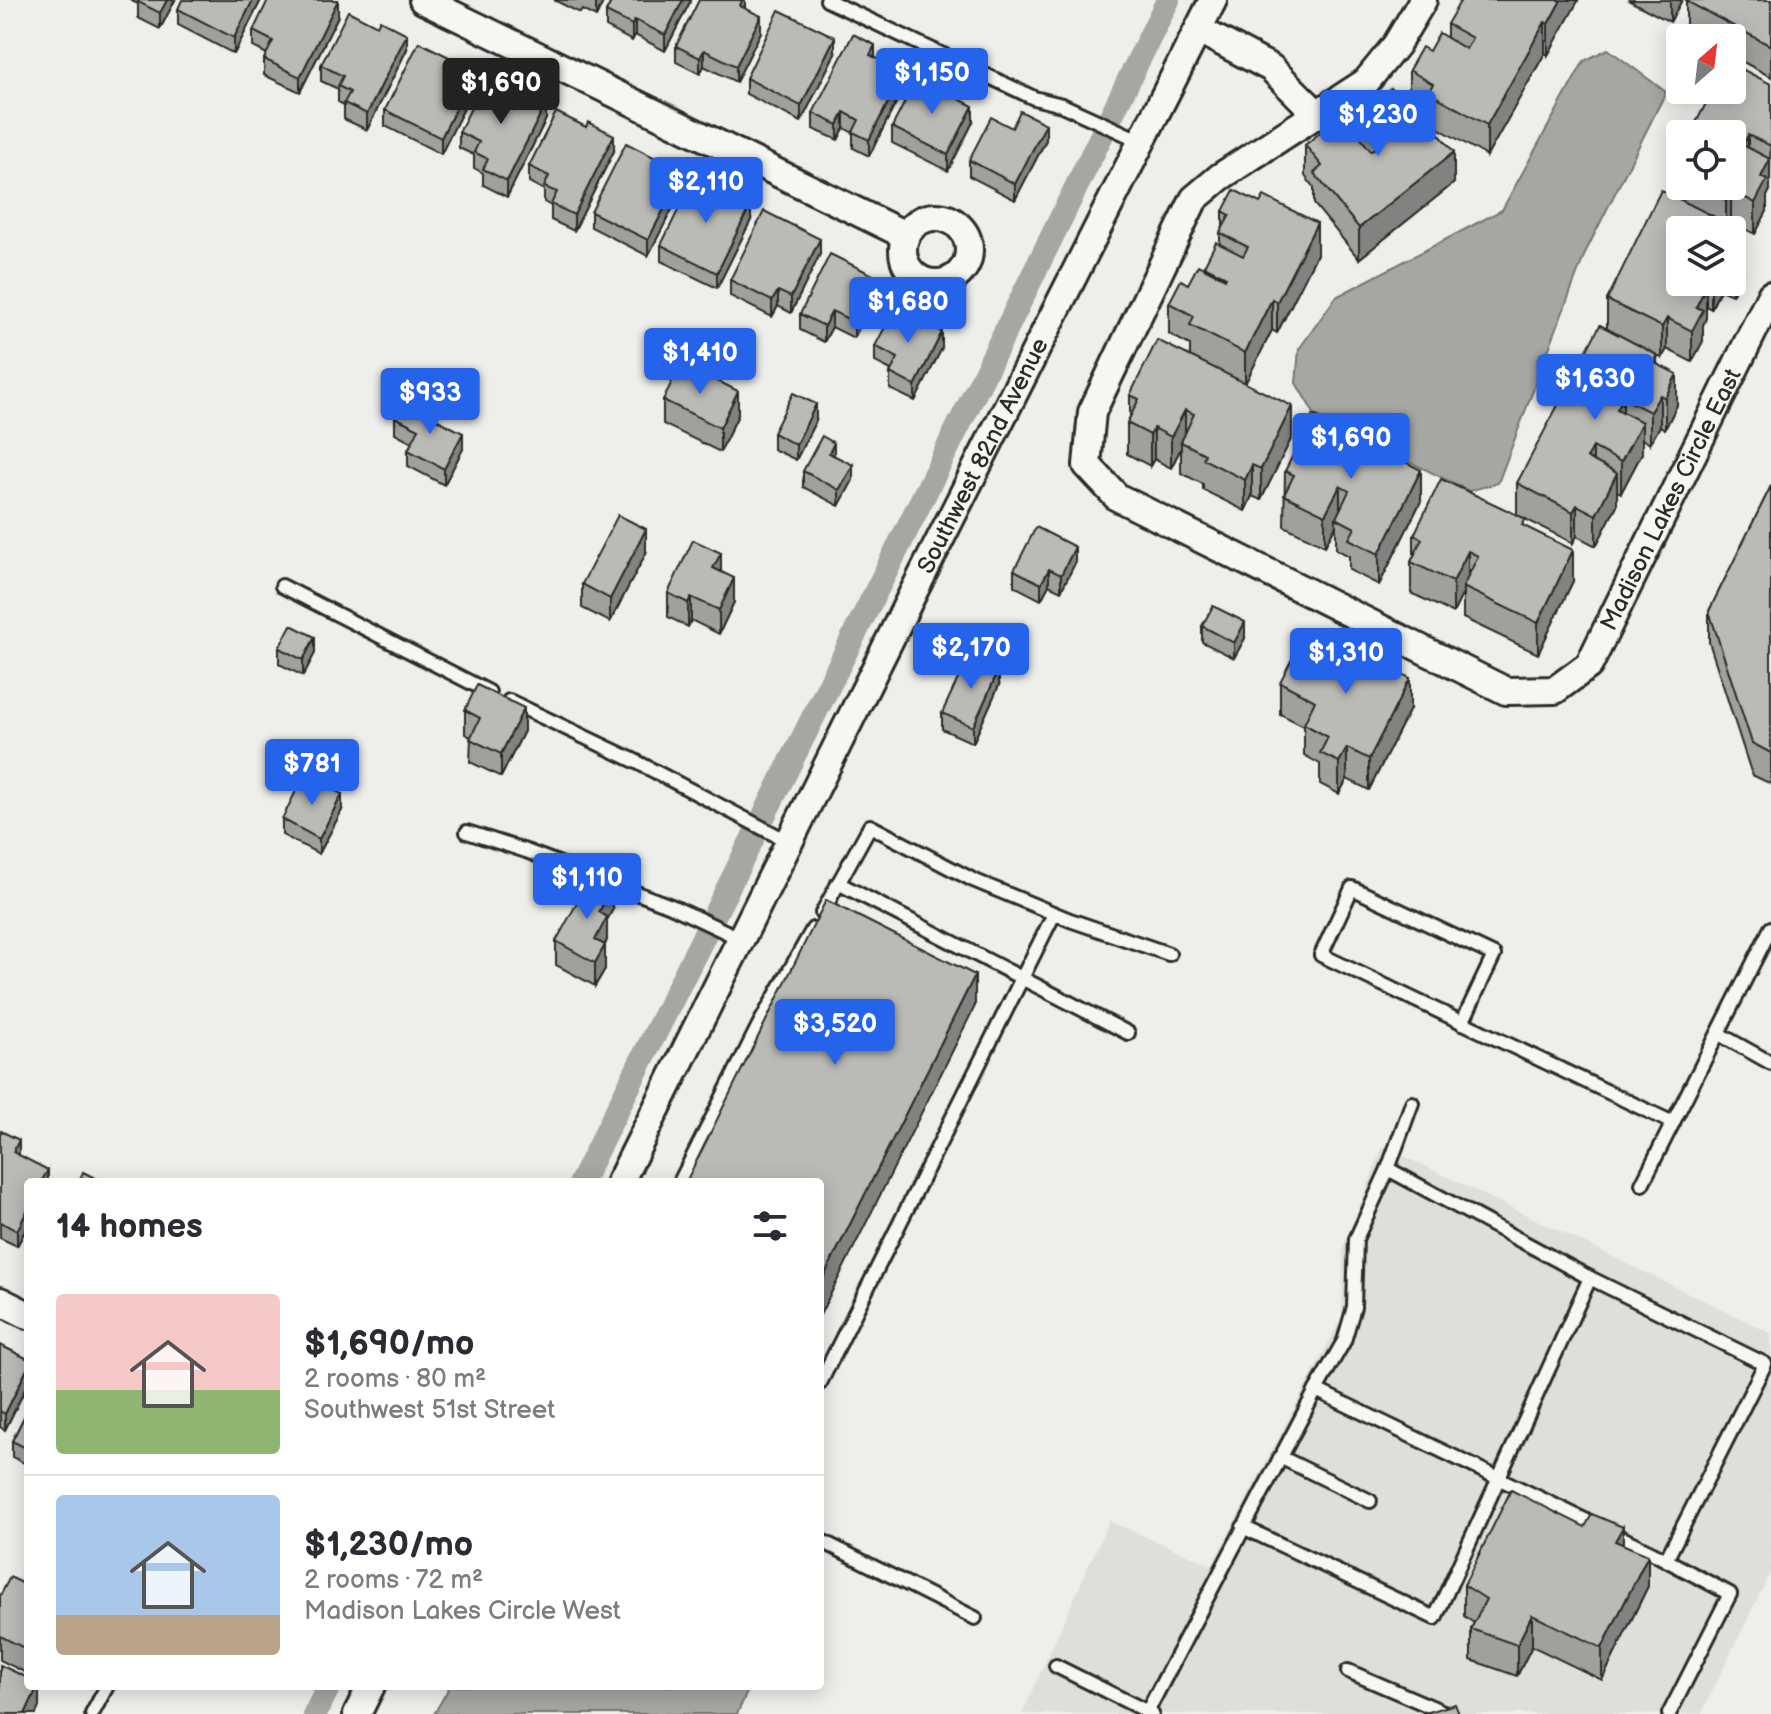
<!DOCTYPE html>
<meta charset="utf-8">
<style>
body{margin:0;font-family:"Balsamiq Sans",sans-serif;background:#f7f7f7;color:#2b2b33;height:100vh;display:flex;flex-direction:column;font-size:30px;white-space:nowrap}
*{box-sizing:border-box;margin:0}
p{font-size:26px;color:#7c7c81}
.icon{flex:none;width:44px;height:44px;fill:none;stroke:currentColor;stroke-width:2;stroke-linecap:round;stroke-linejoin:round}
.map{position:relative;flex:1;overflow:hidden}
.side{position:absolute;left:24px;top:1178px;width:800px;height:512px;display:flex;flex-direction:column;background:#fff;border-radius:8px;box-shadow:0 4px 20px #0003}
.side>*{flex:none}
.needle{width:52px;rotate:28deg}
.tools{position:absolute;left:1666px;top:24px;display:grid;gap:16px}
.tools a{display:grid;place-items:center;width:80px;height:80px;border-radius:8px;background:#fff;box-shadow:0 4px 20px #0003;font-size:40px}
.price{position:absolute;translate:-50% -68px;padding:0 18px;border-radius:8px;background:#2563eb;color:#fff;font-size:26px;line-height:52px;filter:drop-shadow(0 2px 4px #0008)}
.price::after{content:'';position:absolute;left:50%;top:48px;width:24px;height:18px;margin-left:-12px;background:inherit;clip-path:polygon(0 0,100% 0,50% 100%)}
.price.selected{background:#222;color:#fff}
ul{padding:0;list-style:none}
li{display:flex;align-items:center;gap:24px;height:200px;padding:0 32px}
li+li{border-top:2px solid #e1e1e2}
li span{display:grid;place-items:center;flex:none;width:224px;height:160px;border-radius:8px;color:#555}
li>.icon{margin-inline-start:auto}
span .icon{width:96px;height:96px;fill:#fffc;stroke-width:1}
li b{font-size:34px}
h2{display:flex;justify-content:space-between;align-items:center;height:96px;padding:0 32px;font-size:34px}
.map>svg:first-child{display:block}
.built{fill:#dededb}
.water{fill:#a6a6a3;stroke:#757573;stroke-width:2}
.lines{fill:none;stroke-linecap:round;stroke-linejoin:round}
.canal{stroke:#a6a6a3;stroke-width:24}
.lane-casing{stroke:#2b2b2b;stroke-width:18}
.street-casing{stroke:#2b2b2b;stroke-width:32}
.lane{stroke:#f6f6f2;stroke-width:12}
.street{stroke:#f6f6f2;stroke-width:26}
.wall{fill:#a0a09d;stroke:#2b2b2b;stroke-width:2;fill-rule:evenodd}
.shaded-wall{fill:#828280;stroke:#2b2b2b;stroke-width:2}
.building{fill:#babab7;stroke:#2b2b2b;stroke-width:2}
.labels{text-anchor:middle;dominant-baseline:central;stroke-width:6;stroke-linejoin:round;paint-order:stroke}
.street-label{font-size:24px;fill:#2b2b2b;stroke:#f6f6f2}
</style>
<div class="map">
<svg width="1771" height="1714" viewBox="0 0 1771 1714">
<rect width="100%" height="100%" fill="#eeeeea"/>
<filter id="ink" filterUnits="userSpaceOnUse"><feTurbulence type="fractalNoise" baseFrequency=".0125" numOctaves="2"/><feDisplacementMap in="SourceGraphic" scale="16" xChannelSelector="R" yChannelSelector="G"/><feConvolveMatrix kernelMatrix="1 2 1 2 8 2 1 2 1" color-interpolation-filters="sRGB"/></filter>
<g filter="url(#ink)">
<path class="built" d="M1383,1146l388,187v238l-70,143h-679l87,-193 103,44 130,-248 1,-69z"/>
<g class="water">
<path d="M1608,49l58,43 -80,159 -88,232 -29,8 -154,-76 -19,-32 3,-34 37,-52 166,-87 82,-149z"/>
<path d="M450,1686h300l-13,28h-303z"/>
</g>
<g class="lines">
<g class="canal">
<path d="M581,1182l401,-803 186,-379"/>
<path d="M315,1714l14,-28"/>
</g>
<g class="lane-casing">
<g id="lane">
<path d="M827,0l207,98 28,7 81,37"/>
<path d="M282,586l207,106"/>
<path d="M509,701l126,60 154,81"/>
<path d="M467,832l59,19 145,55 70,33"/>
<path d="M838,883l290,150"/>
<path d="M822,913l48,-87 103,54 97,40 99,34"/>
<path d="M1462,1023l32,-68 -142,-67 -31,67 352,168"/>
<path d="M1719,1034l52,29"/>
<path d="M1388,1169l202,109 175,86 -99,196"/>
<path d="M680,1182l79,-157 54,-96"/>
<path d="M1642,1184l129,-256"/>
<path d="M820,1383l234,-469"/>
<path d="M1316,1390l28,-49 10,-34 2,-68 32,-70 24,-66"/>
<path d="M1280,1457l90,44"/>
<path d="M1243,1527l192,91 155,-340"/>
<path d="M820,1540l155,78"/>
<path d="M1056,1666l96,48"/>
<path d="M1348,1671l100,43"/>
<path d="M92,1714l15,-28"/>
<path d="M1146,1714l170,-324 337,163 77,41 -61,120"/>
</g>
</g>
<g class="street-casing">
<g id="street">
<path d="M423,0l482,235"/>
<path id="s1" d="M1423,0l-27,45 -30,37 -146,95 -26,22 -102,213 -5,53 30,32 389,194 49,-1 34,-25 182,-370"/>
<path d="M1199,30l72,38 45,45"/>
<circle cx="936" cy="250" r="33"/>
<path id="s2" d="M620,1182l291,-585 302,-597"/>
<path d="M0,1301l28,14"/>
<path d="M357,1714l14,-28"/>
</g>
</g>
<use href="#lane" class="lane"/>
<use href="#street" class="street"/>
</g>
<g class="wall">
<path d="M130,0h45l-15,29 -22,-11v-14z"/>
<path d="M261,0l-27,54 -56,-29v-16z"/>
<path d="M554,0h50l-8,17 -14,-7 -2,3z"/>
<path d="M612,0h79l-26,51 -30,-16 -3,6 -26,-14v-15z"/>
<path d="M745,0v9l16,23 -25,50 -32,-16 -4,8 -24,-12v-16z"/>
<path d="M1578,0l-30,55 -3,-2 -58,103 -56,-32 23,59 -95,76 -45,-55v-16l-9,-12v-31l30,-6 27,1v-20l11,-9v-9l36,8 6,-5 -6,-4v-31l20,-19 18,-13v-14zM1415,105l13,7v9z"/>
<path d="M1628,0h54l-12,22z"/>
<path d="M1686,0h85v77l-39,-21v-18h-35l-11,-6z"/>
<path d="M338,16l-38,76 -36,-17v-16l3,-5 -14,-7v-16z"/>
<path d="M407,49l-40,81 -23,-11v-14l-6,-3v-13l-17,-8v-16z"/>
<path d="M835,53l-34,69 -55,-28v-16z"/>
<path d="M875,58l9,17 14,24 -29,57 -16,-8v-15l-9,-5 -6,12 -25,-11v-16z"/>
<path d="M1771,84l-1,106 -3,6v15l-12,23 -24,-12 -5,8h-46v52h52l11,-10 -11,23 -12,-5 -9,19 -5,-3v12l-3,7v16l-11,21 -25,-13 -5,9 -5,-2v8l20,41 -12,24 -5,-3 -10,18 -8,-5v14l-21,40 -4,-2v14l-21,41 -19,-10 -4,7 -56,-28v-32l90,-154v-29l64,-105v-24l9,-17v32h52v-52z"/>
<path d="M475,86l-34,68 -56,-28v-16z"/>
<path d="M501,91l45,28 -39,78 -24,-12v-12l-9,-5v-13l-15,-7v-16z"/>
<path d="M973,122l-25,49 -56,-28v-16z"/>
<path d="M1012,128l34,12 -31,60 -46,-24v-16z"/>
<path d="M614,151l-40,80 -23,-11v-14l-7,-4v-12l-15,-8v-16z"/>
<path d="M683,188l-35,68 -57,-29v-15z"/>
<path d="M1223,211l94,43 -40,79 -5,-3 -27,53 47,54 -31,63 -9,-4 -7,15 -42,-21v-6l-22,-11v-25l-10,20 -17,-9 -4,7 -23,-12v-31l3,-6v-22l60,-39v-11l-21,-11v-31l35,-35v-2l16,-21v-12l3,-6z"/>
<path d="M751,220l-34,68 -56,-27v-16z"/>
<path d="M820,254l-29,59 -13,-7 -6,11 -42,-21v-16z"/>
<path d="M877,293l-23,45 -22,-11 -8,15 -24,-12v-16z"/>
<path d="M875,346l67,2 -27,53 -25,-12v-16l1,-3 -16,-8z"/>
<path d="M663,400l75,15 -18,37 -57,-28z"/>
<path d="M395,417l68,32 -19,36 -36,-19v-16l4,-8 -17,-9z"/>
<path d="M816,420l-20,40 -23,-11v-16z"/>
<path d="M834,455l19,25 -14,26 -36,-19v-16z"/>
<path d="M1285,471l136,30 -42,84 -30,-15v-14l-13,-7v-24l-11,21 -41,-20z"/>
<path d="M1771,486v298l-19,-9 -43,-133v-31z"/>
<path d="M1526,527l47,54 -35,73 -75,-36v-25l-10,20 -42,-20v-31l3,-7v-20z"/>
<path d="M646,553l-36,69 -28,-14v-24z"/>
<path d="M1075,563l-14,28 -12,-6 -8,15 -27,-14v-16z"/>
<path d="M721,572l13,30 -15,32 -28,-14 -3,7 -20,-10v-24z"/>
<path d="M1202,626l43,12 -11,20 -32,-16z"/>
<path d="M279,648l36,5 -12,23 -24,-12z"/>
<path d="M1280,682l130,27 -41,81 -22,-11 -8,15 -19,-10v-20l-16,-9v-29l-24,-12z"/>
<path d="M999,685l-26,58 -31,-14v-16z"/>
<path d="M465,710l59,21 -23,46 -31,-15 1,-25 -6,-3z"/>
<path d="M342,810l-23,44 -37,-19v-16z"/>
<path d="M613,909l-6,11v20l-2,5v24l-10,17 -39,-21v-24z"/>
<path d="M0,1134l19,21 29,27h-20v43l-11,21 -17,-8z"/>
<path d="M0,1345l28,14v24l-23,47 -5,-3z"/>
<path d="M28,1409v56l-16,-8v-16z"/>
<path d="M1585,1527l38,17 25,42 -46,94 -70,-34 -15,30 -46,-16v-31l3,-6 -10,-7v-31z"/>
<path d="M28,1586v88l-28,-14v-64z"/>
</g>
<g class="shaded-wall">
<path d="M167,0h8l-15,29v-16z"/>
<path d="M253,0h8l-27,54v-16z"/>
<path d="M338,0v16l-38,76v-15z"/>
<path d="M596,0h8l-8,17z"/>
<path d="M683,0h8l-26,51v-16z"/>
<path d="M742,0h3v10l-5,-4z"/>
<path d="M1561,0h17v1l-30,54v-31z"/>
<path d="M1670,0h12l-12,22z"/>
<path d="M761,16v16l-25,50v-16z"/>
<path d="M635,20v15l-3,6v-16z"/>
<path d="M1545,22v31l-58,103v-31z"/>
<path d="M407,34v15l-40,81v-16z"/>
<path d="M835,37v16l-34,69v-16z"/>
<path d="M875,45v16l-5,-6z"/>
<path d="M704,50v16l-4,8v-16z"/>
<path d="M884,62v16l-6,-5z"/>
<path d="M475,70v16l-34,68v-16z"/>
<path d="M898,83v16l-29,57v-16z"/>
<path d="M546,103v16l-39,78v-16z"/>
<path d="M973,106v16l-25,49v-16z"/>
<path d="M844,112v16l-6,12v-15z"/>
<path d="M1046,124v16l-31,60v-16z"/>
<path d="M614,135v16l-40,80v-16z"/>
<path d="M1748,135v31l-5,-21z"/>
<path d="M1454,152v31l-95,76v-31z"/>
<path d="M1770,159v31l-3,6v15l-12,23v-31l6,-26z"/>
<path d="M683,172v16l-35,68v-16z"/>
<path d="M1731,190v32l-5,8v-30z"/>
<path d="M751,204v16l-34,68v-15z"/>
<path d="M1317,223v31l-40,79v-31z"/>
<path d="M820,239v15l-29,59v-16z"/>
<path d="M1743,241v31l-11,23v-31z"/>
<path d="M877,277v16l-23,45v-16z"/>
<path d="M1711,282h9v8l-9,19z"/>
<path d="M1706,287v31l-3,7v16l-11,21v-31l4,-24z"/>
<path d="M778,291v15l-6,11v-16z"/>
<path d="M1272,299v31l-27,54v-31z"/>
<path d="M832,311v16l-8,15v-16z"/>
<path d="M1667,318v31l-5,9v-31z"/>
<path d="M942,332v16l-27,53v-15z"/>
<path d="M1677,374v31l-12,24v-31z"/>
<path d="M738,391v24l-18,37v-24z"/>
<path d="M1660,395v31l-10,18v-32z"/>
<path d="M1623,398v31l-6,-20z"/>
<path d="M816,404v16l-20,40v-15z"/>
<path d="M1292,406v31l-31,63v-31z"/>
<path d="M1185,410v31l-4,1v6l-10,20v-31z"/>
<path d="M1642,422v31l-21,40v-31z"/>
<path d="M1154,428v31l-4,7v-31z"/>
<path d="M463,433v16l-19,36v-16z"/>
<path d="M834,443v16l-5,-6z"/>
<path d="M1593,447v31l-6,-20z"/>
<path d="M853,465v15l-14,26v-16z"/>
<path d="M1252,465v31l-7,15v-31z"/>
<path d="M1421,470v31l-42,84v-31z"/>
<path d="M1617,473v32l-21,41v-31z"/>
<path d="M1340,486v31l-4,1v7l-11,21v-31z"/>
<path d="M1577,505v31l-4,7v-31z"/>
<path d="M646,529v24l-36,69v-23z"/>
<path d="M1075,547v16l-14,28v-16z"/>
<path d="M1573,550v31l-35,73v-31z"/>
<path d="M1468,551v31l-5,5v6l-10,20v-31z"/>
<path d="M721,553v24l-8,-9z"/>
<path d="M1049,569v16l-8,15v-16z"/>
<path d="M734,578v24l-15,32v-24z"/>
<path d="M691,597v23l-3,7v-24z"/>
<path d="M1245,622v16l-11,20v-15z"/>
<path d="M315,637v16l-12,23v-16z"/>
<path d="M999,669v16l-26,58v-16z"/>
<path d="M1410,678v31l-41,81v-31z"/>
<path d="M524,708v23l-23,46v-23z"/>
<path d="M1347,748v31l-8,15v-32z"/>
<path d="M342,794v16l-23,44v-15z"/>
<path d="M613,885v24l-6,11v20l-12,23v-23l4,-28z"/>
<path d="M605,945v24l-10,17v-23z"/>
<path d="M975,975v31l-155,309v-31z"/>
<path d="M19,1140v16l-6,-4z"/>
<path d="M48,1170v12h-7z"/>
<path d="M28,1209v16l-11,21v-15z"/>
<path d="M28,1367v16l-23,47v-16z"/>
<path d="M1623,1527v31l-8,-17z"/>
<path d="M1648,1555v31l-46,94v-32z"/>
<path d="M1532,1615v31l-15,30v-31z"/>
<path d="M38,1686h1v21l-3,7h-11z"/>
</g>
<g class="building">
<path d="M138,0h29l-7,13 -22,-11z"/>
<path d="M182,0h71l-19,38 -56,-29z"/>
<path d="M268,0h70l-38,77 -36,-18 9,-18 -20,-10z"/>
<path d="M612,0h71l-18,35 -30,-15 -3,5 -26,-13z"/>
<path d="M699,0h43l-2,6 21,10 -25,50 -32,-16 -4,8 -24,-12z"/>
<path d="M1461,0h100l-13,24 -3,-2 -58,103 -59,-33 5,-8 -24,-14 13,-23 7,4 10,-18 27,16 6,-11 -25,-14z"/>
<path d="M1686,0h85v46l-85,-45z"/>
<path d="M779,10l56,27 -34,69 -55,-28z"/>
<path d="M348,11l29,15 3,-6 27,14 -40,80 -23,-11 6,-11 -12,-6 5,-10 -22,-11z"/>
<path d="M853,34l22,11 -5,10 14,7 -6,11 20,10 -29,57 -16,-8 6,-12 -15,-8 -6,13 -25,-12z"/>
<path d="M419,42l56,28 -34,68 -56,-28z"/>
<path d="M1732,64l39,20v62l-23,-11 -5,10 27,14 -9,18 6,3 -12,23 -24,-13 -5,10 -26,-14h32v-52h-42l23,-44h19z"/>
<path d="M487,76l14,7 -3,6 17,9 4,-9 27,14 -39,78 -24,-12 5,-10 -14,-7 5,-10 -20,-10z"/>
<path d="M917,78l56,28 -25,49 -56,-28z"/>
<path d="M1391,88l18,22 6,-5 39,47 -95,76 -45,-55 8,-7 -17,-21 21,-17 9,11 16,-13 20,25 10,-8 -19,-23 16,-13 -5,-5z"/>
<path d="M1020,111l26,13 -31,60 -46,-24 22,-43 21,11z"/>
<path d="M556,112l30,15 2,-5 26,13 -40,80 -23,-11 6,-12 -13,-5 5,-11 -20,-10z"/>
<path d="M626,143l57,29 -35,68 -57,-28z"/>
<path d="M1680,154v22l-9,-5z"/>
<path d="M693,180l13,7 2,-4 43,21 -34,69 -56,-28z"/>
<path d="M1234,190l26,13 4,-7 53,27 -40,79 -5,-3 -27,54 -55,-28 4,-9 -25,-13 12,-23 7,4 10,-19 27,14 1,-2 -22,-11 12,-24 27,14 5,-9 -28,-14 10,-18 -7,-4z"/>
<path d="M1661,190l62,31 -3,9h-40v40l-2,3 2,1v8h16l10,5 -10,20 7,3 -11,21 -25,-13 -5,9 -55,-27z"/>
<path d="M764,211l56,28 -29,58 -13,-6 -6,10 -42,-21z"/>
<path d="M1732,236l11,5 -11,23z"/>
<path d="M830,254l47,23 -23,45 -22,-11 -8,15 -24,-12z"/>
<path d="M895,308l47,24 -27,54 -25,-13 8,-15 -23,-12z"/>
<path d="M1600,325l57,30 -4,7 24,12 -12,24 -5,-3 -10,17 -27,-14 -6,11 25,13 -21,40 -28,-15 -6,11 30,15 -21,42 -19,-10 -4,7 -56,-29z"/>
<path d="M1157,340l135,66 -31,63 -9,-4 -7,15 -42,-21 2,-5 -24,-12 13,-28 -9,-4 -14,27 -17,-9 -4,7 -23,-12 12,-24 -9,-4z"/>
<path d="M681,363l57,28 -18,37 -57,-28z"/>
<path d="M793,393l23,11 -20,41 -23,-12z"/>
<path d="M403,402l60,31 -19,36 -36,-19 11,-21 -24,-12z"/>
<path d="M1313,415l108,55 -42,84 -30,-15 6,-11 -19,-10 13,-27 -9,-5 -15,29 -41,-20 10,-20 -9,-4z"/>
<path d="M822,436l12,7 -5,10 24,12 -14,25 -36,-19z"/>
<path d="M1441,479l85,40 -4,6 51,25 -35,73 -75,-36 15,-31 -10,-5 -15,31 -42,-20 11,-23 -8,-4z"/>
<path d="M1771,486v267l-19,-10 -43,-132z"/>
<path d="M618,515l28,14 -36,70 -28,-15z"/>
<path d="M1036,527l39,20 -14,28 -12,-6 -8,15 -27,-14z"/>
<path d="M693,540l28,13 -8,15 21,10 -15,32 -28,-13 -3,6 -20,-10z"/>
<path d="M1213,606l32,16 -11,21 -32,-17z"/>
<path d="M291,625l24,12 -12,23 -24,-12z"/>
<path d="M1326,635l84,43 -41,81 -22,-11 -8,14 -19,-9 8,-16 -24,-13 11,-23 -35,-19 16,-31 18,9z"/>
<path d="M969,655l30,14 -26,58 -31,-14z"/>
<path d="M477,685l47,23 -23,46 -31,-15 10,-21 -15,-8z"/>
<path d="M304,775l38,19 -23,45 -37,-20z"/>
<path d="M593,874l20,11 -14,27 8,5 -12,23 10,5 -10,18 -39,-22z"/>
<path d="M826,900l149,75 -155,309v-102h-134z"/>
<path d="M1,1131l18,9 -6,12 35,18 -7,12h-13v27l-11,22 -17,-9v-88z"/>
<path d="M83,1172l20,10h-24z"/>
<path d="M0,1345l28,14v8l-23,47 -5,-3z"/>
<path d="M28,1409v40l-16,-8z"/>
<path d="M1511,1490l74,37 7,-13 31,13 -8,14 33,14 -46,93 -70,-33 -15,30 -46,-16 15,-30 -22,-14z"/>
<path d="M10,1577l18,9v64l-28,-14v-40z"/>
<path d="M0,1665l28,13v8h10l-13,28h-25z"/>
<path d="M1455,1704l4,10h-37z"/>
</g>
</g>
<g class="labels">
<g class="street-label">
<text stroke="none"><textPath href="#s2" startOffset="812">Southwest 82nd Avenue</textPath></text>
<text stroke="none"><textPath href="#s1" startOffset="1352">Madison Lakes Circle East</textPath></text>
</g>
</g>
</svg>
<div class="tools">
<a><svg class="needle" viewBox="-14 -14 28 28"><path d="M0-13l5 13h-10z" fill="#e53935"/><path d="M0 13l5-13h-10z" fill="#7c7c81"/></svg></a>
<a><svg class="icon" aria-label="locate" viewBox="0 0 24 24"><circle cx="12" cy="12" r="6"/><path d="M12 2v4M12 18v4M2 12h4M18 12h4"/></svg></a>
<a><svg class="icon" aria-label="layers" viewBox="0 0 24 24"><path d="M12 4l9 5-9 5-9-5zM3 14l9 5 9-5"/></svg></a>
</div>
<b class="price" style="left:932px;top:116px">$1,150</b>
<b class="price selected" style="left:501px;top:126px">$1,690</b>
<b class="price" style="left:1378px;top:158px">$1,230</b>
<b class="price" style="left:706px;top:225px">$2,110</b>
<b class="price" style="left:908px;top:345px">$1,680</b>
<b class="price" style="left:700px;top:396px">$1,410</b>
<b class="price" style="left:1595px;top:422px">$1,630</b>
<b class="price" style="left:430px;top:436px">$933</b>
<b class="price" style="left:1351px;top:481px">$1,690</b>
<b class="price" style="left:971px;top:691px">$2,170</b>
<b class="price" style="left:1346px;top:696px">$1,310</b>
<b class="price" style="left:312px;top:807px">$781</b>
<b class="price" style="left:587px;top:921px">$1,110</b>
<b class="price" style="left:835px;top:1067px">$3,520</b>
<section class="side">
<h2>14 homes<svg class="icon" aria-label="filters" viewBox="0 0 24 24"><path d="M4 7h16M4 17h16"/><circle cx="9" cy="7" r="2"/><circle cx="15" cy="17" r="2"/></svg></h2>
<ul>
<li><span style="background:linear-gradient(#f6c9c9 60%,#8fb573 0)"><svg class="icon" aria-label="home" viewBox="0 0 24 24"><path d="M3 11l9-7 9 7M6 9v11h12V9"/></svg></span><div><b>$1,690/mo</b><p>2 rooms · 80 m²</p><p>Southwest 51st Street</p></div></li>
<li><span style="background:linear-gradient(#a9c7e8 75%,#b9a48a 0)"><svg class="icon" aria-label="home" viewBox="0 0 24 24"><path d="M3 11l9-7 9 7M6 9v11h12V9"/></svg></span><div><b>$1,230/mo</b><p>2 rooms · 72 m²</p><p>Madison Lakes Circle West</p></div></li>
</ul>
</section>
</div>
